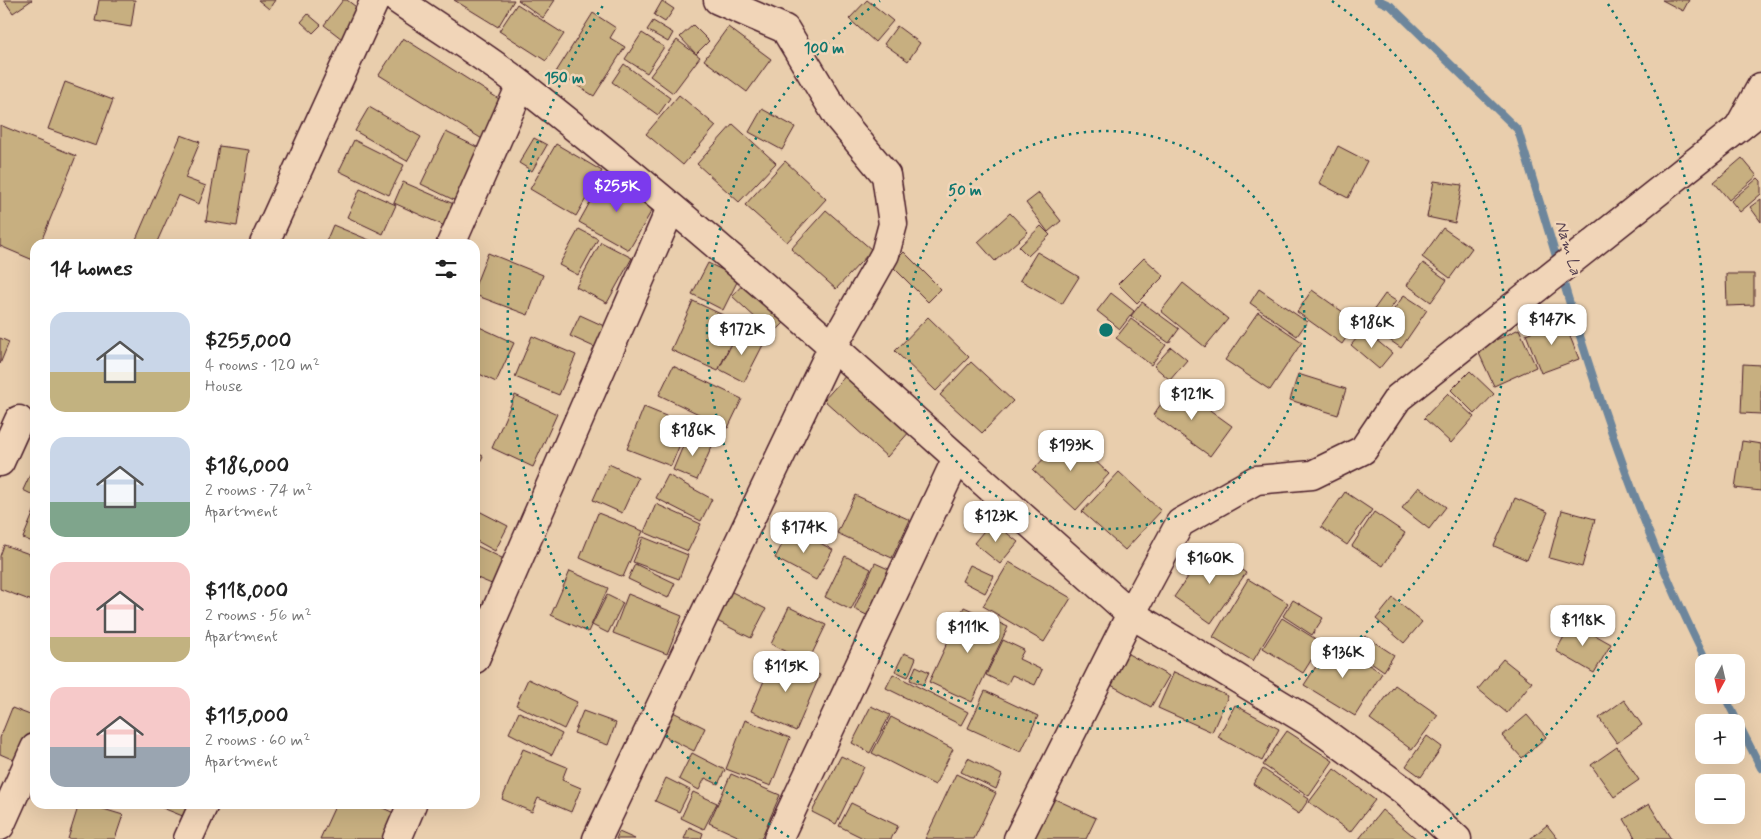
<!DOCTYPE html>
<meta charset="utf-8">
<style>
body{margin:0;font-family:Mynerve,sans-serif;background:#f6f6f6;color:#222;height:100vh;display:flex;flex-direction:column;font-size:19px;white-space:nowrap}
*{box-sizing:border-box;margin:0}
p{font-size:16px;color:#767676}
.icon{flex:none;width:28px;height:28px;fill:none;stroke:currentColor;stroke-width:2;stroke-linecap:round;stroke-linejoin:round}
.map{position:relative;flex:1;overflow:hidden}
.sheet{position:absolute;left:30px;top:239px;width:450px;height:570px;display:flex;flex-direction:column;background:#fff;border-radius:15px;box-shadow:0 5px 20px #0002}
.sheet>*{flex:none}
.needle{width:32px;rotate:188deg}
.controls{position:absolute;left:1695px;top:654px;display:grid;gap:10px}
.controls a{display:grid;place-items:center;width:50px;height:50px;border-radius:10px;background:#fff;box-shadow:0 5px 20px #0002;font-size:25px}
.price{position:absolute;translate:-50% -42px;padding:0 11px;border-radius:10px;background:#fff;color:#222;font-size:16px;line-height:32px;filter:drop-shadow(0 1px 2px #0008)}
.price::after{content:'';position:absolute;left:50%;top:30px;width:15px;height:11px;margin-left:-8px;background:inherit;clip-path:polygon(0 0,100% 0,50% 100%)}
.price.active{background:#7c3aed;color:#fff}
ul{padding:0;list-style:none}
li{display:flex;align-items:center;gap:15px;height:125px;padding:0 20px}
li span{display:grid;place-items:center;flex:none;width:140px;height:100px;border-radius:15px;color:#555}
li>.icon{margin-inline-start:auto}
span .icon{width:60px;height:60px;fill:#fffc;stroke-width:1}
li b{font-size:21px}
h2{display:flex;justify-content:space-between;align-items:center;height:60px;padding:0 20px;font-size:21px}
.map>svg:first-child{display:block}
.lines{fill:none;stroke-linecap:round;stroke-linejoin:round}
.stream{stroke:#6d869c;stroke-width:8}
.building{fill:#c7af80;stroke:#4a1f2b}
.street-casing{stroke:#4a1f2b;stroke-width:31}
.secondary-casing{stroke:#4a1f2b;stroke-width:31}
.street{stroke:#f1d5b8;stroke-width:28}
.secondary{stroke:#f1d5b8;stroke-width:28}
.ring{fill:none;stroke:#0f766e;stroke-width:2.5;stroke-dasharray:2.5 5}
.labels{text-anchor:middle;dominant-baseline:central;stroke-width:5;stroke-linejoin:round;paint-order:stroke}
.water-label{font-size:16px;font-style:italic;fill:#564151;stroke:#f1d5b8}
.centre{fill:#0f766e;stroke:#f1d5b8;stroke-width:2.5}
.ring-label{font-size:15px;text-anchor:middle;font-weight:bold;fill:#0f766e;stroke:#f1d5b8;stroke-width:5;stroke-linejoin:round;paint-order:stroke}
</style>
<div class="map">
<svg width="1761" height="839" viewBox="0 0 1761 839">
<rect width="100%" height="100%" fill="#e9cead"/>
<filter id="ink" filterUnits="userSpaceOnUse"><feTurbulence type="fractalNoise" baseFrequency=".02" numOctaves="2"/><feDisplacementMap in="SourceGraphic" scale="10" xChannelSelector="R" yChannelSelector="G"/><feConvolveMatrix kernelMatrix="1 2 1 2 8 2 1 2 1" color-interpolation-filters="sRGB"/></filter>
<g filter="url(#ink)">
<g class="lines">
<g class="stream">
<path d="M1378,0l13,6 127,124 40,133"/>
<path d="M1561,274c39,131 85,267 146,388"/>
<path d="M1724,695l37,73"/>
</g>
</g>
<g class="building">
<path d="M4,0h28l-19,13z"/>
<path d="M99,0h36l-4,27 -36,-6z"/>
<path d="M258,0h17l-6,9z"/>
<path d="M343,0h4l34,26 -21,27 -36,-28z"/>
<path d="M454,0h60l-16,27z"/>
<path d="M518,0h37l-12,18z"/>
<path d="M867,0l26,21 -18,21 -26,-23z"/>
<path d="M1662,0h27l-6,11z"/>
<path d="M662,1l12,8 -9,13 -11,-7z"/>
<path d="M517,4l47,30 -18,27 -47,-30z"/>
<path d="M593,13l23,15 -6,10 15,9 -31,49 -38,-24z"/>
<path d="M308,14l13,11 -8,8 -12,-11z"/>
<path d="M653,21l20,12 -5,9 -21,-12z"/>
<path d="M693,25l16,16 -13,13 -16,-17z"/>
<path d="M897,26l23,17 -12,18 -24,-17z"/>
<path d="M728,27l43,32 -24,33 -43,-32z"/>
<path d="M642,33l22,14 -17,26 -22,-14z"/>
<path d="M403,38l107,68 -23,36 -108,-67z"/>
<path d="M677,40l23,17 -27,36 -23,-17z"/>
<path d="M624,64l46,34 -12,17 -46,-33z"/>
<path d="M65,82l48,18 -17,46 -48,-17z"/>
<path d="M679,95l37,31 -33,39 -37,-31z"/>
<path d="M369,107l52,30 -14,24 -52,-30z"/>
<path d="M762,109l33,18 -13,23 -33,-18z"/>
<path d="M733,124l43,39 -37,39 -42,-38z"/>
<path d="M0,125l76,31 -36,88h-5l-2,16 -33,-14z"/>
<path d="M446,132l35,17 -25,52 -35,-17z"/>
<path d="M181,135l19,7 -15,36 21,8 -7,18 -21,-9 -22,49h-22z"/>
<path d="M534,138l13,7 -15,26 -13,-8z"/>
<path d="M354,140l50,25 -15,30 -50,-24z"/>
<path d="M556,144l46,27 -26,45 -46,-27z"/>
<path d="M219,146l30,4 -12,76 -31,-5z"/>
<path d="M1338,146l29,15 -19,37 -29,-15z"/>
<path d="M1742,158l15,18 -28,24 -15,-18z"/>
<path d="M785,161l41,38 -39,43 -42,-37z"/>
<path d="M604,177l51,28 -26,45 -50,-28z"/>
<path d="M1758,178l3,3v13l-21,18 -9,-11z"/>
<path d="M1434,181l28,4 -7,38 -28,-6z"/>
<path d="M403,182l53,23 -9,22 -53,-24z"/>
<path d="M360,189l36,16 -13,29 -36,-17z"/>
<path d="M1039,193l22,28 -13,11 -22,-29z"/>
<path d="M1761,199v23l-11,-15z"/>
<path d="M826,210l46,40 -36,39 -45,-40z"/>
<path d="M1010,213l18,19 -33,29 -17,-19z"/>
<path d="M333,225l41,17 -1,2h-48z"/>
<path d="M1041,226l9,9 -22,21 -9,-9z"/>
<path d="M1443,228l29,20 -22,30 -28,-21z"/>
<path d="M579,229l19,10 -20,36 -19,-10z"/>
<path d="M601,242l31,16 -25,45 -31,-16z"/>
<path d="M904,252l37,37 -13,13 -37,-37z"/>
<path d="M1037,252l42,25 -17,27 -42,-24z"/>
<path d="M488,253l55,22 -15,40 -53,-20v-9z"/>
<path d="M1144,258l20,18 -27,27 -19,-19z"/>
<path d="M708,263l31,15 -16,32 -31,-16z"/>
<path d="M1423,263l24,17 -16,22 -24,-17z"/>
<path d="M1726,274h28v31l-27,1z"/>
<path d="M748,279l41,39 -16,16 -41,-38z"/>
<path d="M1183,283l45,36 -23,28 -44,-36z"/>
<path d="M1259,289l48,33 -10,14 -47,-33z"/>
<path d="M1312,290l45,32 -15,22 -45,-32z"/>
<path d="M1111,293l23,18 -14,18 -23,-18z"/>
<path d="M1385,294l11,7 -21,29 -10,-8z"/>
<path d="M1404,295l23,15 -26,38 -23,-16z"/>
<path d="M693,301l47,22 -22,48 -47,-21z"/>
<path d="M1142,302l37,27 -10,14 -38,-27z"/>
<path d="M1258,312l44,30 -32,48 -45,-30z"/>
<path d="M580,315l33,15 -10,21 -33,-15z"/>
<path d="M928,317l41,40 -33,34 -41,-40z"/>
<path d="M1131,319l35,26 -15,20 -35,-27z"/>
<path d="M1563,319l16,40 -38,14 -15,-39z"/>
<path d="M475,325l39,18 -18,39 -21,-10z"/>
<path d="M1519,329l17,38 -42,19 -17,-37z"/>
<path d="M739,330l25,13 -20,39 -25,-13z"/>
<path d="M1364,330l28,23 -13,16 -28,-24z"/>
<path d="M532,336l44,19 -17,40 -44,-18z"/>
<path d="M0,338l9,4 -9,22z"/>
<path d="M1171,347l16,13 -17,20 -16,-14z"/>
<path d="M971,362l42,39 -31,32 -42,-38z"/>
<path d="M1743,364l18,1v49l-20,-1z"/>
<path d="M673,366l69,33 -14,29 -69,-33z"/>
<path d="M1470,371l24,23 -19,20 -24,-24z"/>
<path d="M848,373l63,57 -24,27 -63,-57z"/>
<path d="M1298,374l48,15 -8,26 -48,-15z"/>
<path d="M1175,385l57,41 -22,30 -57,-41z"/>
<path d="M1448,393l26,24 -23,26 -27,-25z"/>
<path d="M515,395l42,19 -24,53 -41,-19z"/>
<path d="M644,407l44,18 -17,41 -44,-17z"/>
<path d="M688,434l25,10 -16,36 -24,-10z"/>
<path d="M1067,434l42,40 -33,36 -43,-40z"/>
<path d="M1742,441l19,3v47l-26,-3z"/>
<path d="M475,452l8,4 -8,17z"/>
<path d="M35,464v32l-12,-6z"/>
<path d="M609,464l29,14 -16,35 -29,-13z"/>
<path d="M1119,472l42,39 -36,39 -43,-38z"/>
<path d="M668,475l44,24 -11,22 -45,-23z"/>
<path d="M1419,487l27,20 -17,22 -27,-21z"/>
<path d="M1345,492l27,18 -25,35 -26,-18z"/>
<path d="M855,495l55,25 -18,38 -55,-25z"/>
<path d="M1515,498l33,14 -21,48 -33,-14z"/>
<path d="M656,504l45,20 -13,27 -44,-19z"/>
<path d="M35,509v34l-12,-5z"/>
<path d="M475,509l33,17 -13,25 -20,-11z"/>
<path d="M1562,510l33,9 -13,48 -33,-9z"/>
<path d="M1374,512l31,21 -22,33 -31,-20z"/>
<path d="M598,513l45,18 -20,46 -43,-19z"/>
<path d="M992,521l26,21 -18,22 -26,-21z"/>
<path d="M791,527l42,23 -17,30 -41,-22z"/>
<path d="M643,537l45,18 -9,24 -46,-17z"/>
<path d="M4,545l31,11v46l-35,-13v-33z"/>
<path d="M475,545l31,15 -12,25 -19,-8z"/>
<path d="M1209,547l37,26 -35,50 -37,-26z"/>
<path d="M845,556l26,13 -20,41 -26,-13z"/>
<path d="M1009,562l62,36 -27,44 -61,-36z"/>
<path d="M875,563l20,9 -22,46 -19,-9z"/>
<path d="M635,564l40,19 -7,15 -40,-19z"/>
<path d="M970,565l24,11 -9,17 -23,-12z"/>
<path d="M570,571l38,17 -20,44 -37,-17z"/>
<path d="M1248,579l40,24 -35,58 -40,-24z"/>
<path d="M724,588l42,21 -15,29 -42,-21z"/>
<path d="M628,594l54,22 -15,38 -54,-21z"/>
<path d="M607,595l16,8 -15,30 -16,-8z"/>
<path d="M1393,598l29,24 -18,21 -28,-24z"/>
<path d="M1293,600l30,18 -11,17 -29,-19z"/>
<path d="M789,607l37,18 -18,37 -37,-18z"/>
<path d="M964,607l44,20 -36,75 -43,-20z"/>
<path d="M1282,618l40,25 -19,30 -40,-25z"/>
<path d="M1572,622l39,22 -17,29 -38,-22z"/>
<path d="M1365,636l29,19 -10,16 -29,-20z"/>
<path d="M1003,640l21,10 -5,9 23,11 -7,15 -23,-10 -5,10 -21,-10z"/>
<path d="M1332,642l50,31 -27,43 -51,-31z"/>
<path d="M1117,648l52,28 -18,31 -51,-28z"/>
<path d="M904,653l12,5 -8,19 -13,-6z"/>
<path d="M775,655l45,20 -24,56 -45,-20z"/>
<path d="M1503,659l29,23 -25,31 -29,-24z"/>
<path d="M916,666l13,6 -6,13 -13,-5z"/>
<path d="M1174,672l54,24 -16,36 -54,-24z"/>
<path d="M893,674l75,38 -7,13 -75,-37z"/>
<path d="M528,679l49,23 -13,27 -48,-24z"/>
<path d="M1395,685l43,30 -26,35 -42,-31z"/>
<path d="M985,691l53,25 -17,36 -53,-24z"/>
<path d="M1624,700l18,25 -25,18 -18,-25z"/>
<path d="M1235,705l44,24 -17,32 -44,-24z"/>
<path d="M871,706l19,9 -20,38 -18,-10z"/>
<path d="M12,708l23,9v31l-7,18 -28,-12v-16z"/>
<path d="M669,710l36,18 -11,23 -36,-18z"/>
<path d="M583,711l33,12 -8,22 -34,-12z"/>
<path d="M519,712l43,22 -10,21 -43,-22z"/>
<path d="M1527,715l19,22 -24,21 -20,-22z"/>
<path d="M891,717l62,32 -18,36 -63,-32z"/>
<path d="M745,720l45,18 -19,48 -45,-17z"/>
<path d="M1287,731l46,30 -24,35 -46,-31z"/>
<path d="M1427,736l15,11 -21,30 -15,-11z"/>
<path d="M1617,747l22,33 -25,17 -23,-32z"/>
<path d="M523,749l44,18 -5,13 19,8 -10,24 -33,-14 -6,14 -30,-13z"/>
<path d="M692,753l33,17 -7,14 -13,-6 -6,12 -20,-11z"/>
<path d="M841,756l23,11 -28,57 -24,-12z"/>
<path d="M968,758l34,17 -6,14 -35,-17z"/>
<path d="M1263,769l46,30 -10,15 -46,-30z"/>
<path d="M1334,769l41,31 -25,32 -41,-30z"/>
<path d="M731,774l49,21 -19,44h-17l-35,-16z"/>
<path d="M956,774l40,19 -22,46h-49z"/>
<path d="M666,778l24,12 -11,22 -24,-11z"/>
<path d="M693,792l24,11 -13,26 -23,-11z"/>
<path d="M1044,794l52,24 -10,21h-62z"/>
<path d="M851,803l47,23 -7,13h-26l-26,-13z"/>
<path d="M79,804h8l36,11 -8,24h-47z"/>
<path d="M153,804h38l-6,13z"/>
<path d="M336,804h38l20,9 -12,26h-62z"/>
<path d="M1649,804l22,35h-35l-12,-20z"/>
<path d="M1382,810l35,29h-58z"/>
<path d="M1547,825l11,14h-28z"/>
<path d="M689,827l14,6 -2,6h-17z"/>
<path d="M619,832l16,7h-19z"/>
</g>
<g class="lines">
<g class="street-casing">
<g id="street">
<path d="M1739,127l22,-40"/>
<path d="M264,244l111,-244"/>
<path d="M451,244l70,-159"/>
<path d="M957,458l174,156 180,109 92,67 54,49"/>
<path d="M0,462l19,-42"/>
<path d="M475,659l196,-451"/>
<path d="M0,826l35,-78"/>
<path d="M188,839l16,-35"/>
<path d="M397,839l15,-35"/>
<path d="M597,839l236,-493 52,-92 8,-30 -7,-49 -48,-58 -53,-88 -67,-29"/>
<path d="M1018,839l113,-225"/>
</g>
</g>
<g class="secondary-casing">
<g id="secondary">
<path d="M398,0c42,29 85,55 125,86 150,118 293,244 434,372l-179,381"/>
<path d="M1131,614l49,-91 76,-43 56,-5 51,-25 35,-52 363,-288"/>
</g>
</g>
<use href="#street" class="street"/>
<use href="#secondary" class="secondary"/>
</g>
</g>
<g class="ring">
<circle cx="1106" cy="330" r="199"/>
<path d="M1332 1A399 399 0 1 1 880 1"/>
<path d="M789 837A598 598 0 0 1 604 4M1608 4A598 598 0 0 1 1423 837"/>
</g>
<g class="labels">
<g class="water-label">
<text transform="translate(1568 248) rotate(73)">Nam La</text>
</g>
</g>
<circle cx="1106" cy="330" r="8" class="centre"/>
<g class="ring-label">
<text x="824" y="53">100 m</text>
<text x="564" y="83">150 m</text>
<text x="965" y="195">50 m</text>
</g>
</svg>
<div class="controls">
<a><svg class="needle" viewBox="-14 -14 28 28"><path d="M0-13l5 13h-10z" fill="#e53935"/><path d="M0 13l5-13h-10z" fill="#767676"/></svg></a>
<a>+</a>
<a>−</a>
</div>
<b class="price active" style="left:617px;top:213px">$255K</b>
<b class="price" style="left:1552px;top:346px">$147K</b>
<b class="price" style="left:1372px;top:349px">$186K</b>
<b class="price" style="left:742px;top:356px">$172K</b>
<b class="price" style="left:1192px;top:421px">$121K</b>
<b class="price" style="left:693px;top:457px">$186K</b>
<b class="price" style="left:1071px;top:472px">$193K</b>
<b class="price" style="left:996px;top:543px">$123K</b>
<b class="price" style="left:804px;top:554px">$174K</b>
<b class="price" style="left:1210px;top:585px">$160K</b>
<b class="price" style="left:1583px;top:647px">$118K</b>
<b class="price" style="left:968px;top:654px">$111K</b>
<b class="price" style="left:1343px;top:679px">$136K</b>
<b class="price" style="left:786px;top:693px">$115K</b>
<section class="sheet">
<h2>14 homes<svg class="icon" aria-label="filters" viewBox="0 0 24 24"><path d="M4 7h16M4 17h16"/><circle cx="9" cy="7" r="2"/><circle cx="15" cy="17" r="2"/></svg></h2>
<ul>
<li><span style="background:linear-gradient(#c9d6e8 60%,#c2b280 0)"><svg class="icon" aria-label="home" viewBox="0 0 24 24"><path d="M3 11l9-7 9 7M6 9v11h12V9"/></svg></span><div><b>$255,000</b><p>4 rooms · 120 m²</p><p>House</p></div></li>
<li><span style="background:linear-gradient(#c9d6e8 65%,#7fa58c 0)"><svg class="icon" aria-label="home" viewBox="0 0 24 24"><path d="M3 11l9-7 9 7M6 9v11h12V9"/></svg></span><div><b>$186,000</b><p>2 rooms · 74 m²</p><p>Apartment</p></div></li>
<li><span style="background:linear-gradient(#f6c9c9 75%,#c2b280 0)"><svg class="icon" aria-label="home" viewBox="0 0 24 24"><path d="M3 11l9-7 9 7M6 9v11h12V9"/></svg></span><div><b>$118,000</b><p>2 rooms · 56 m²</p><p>Apartment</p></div></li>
<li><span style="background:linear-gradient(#f6c9c9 60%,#9aa5b1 0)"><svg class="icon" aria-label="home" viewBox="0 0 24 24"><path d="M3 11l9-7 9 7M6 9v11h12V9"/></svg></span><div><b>$115,000</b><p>2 rooms · 60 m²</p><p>Apartment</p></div></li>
</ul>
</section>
</div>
